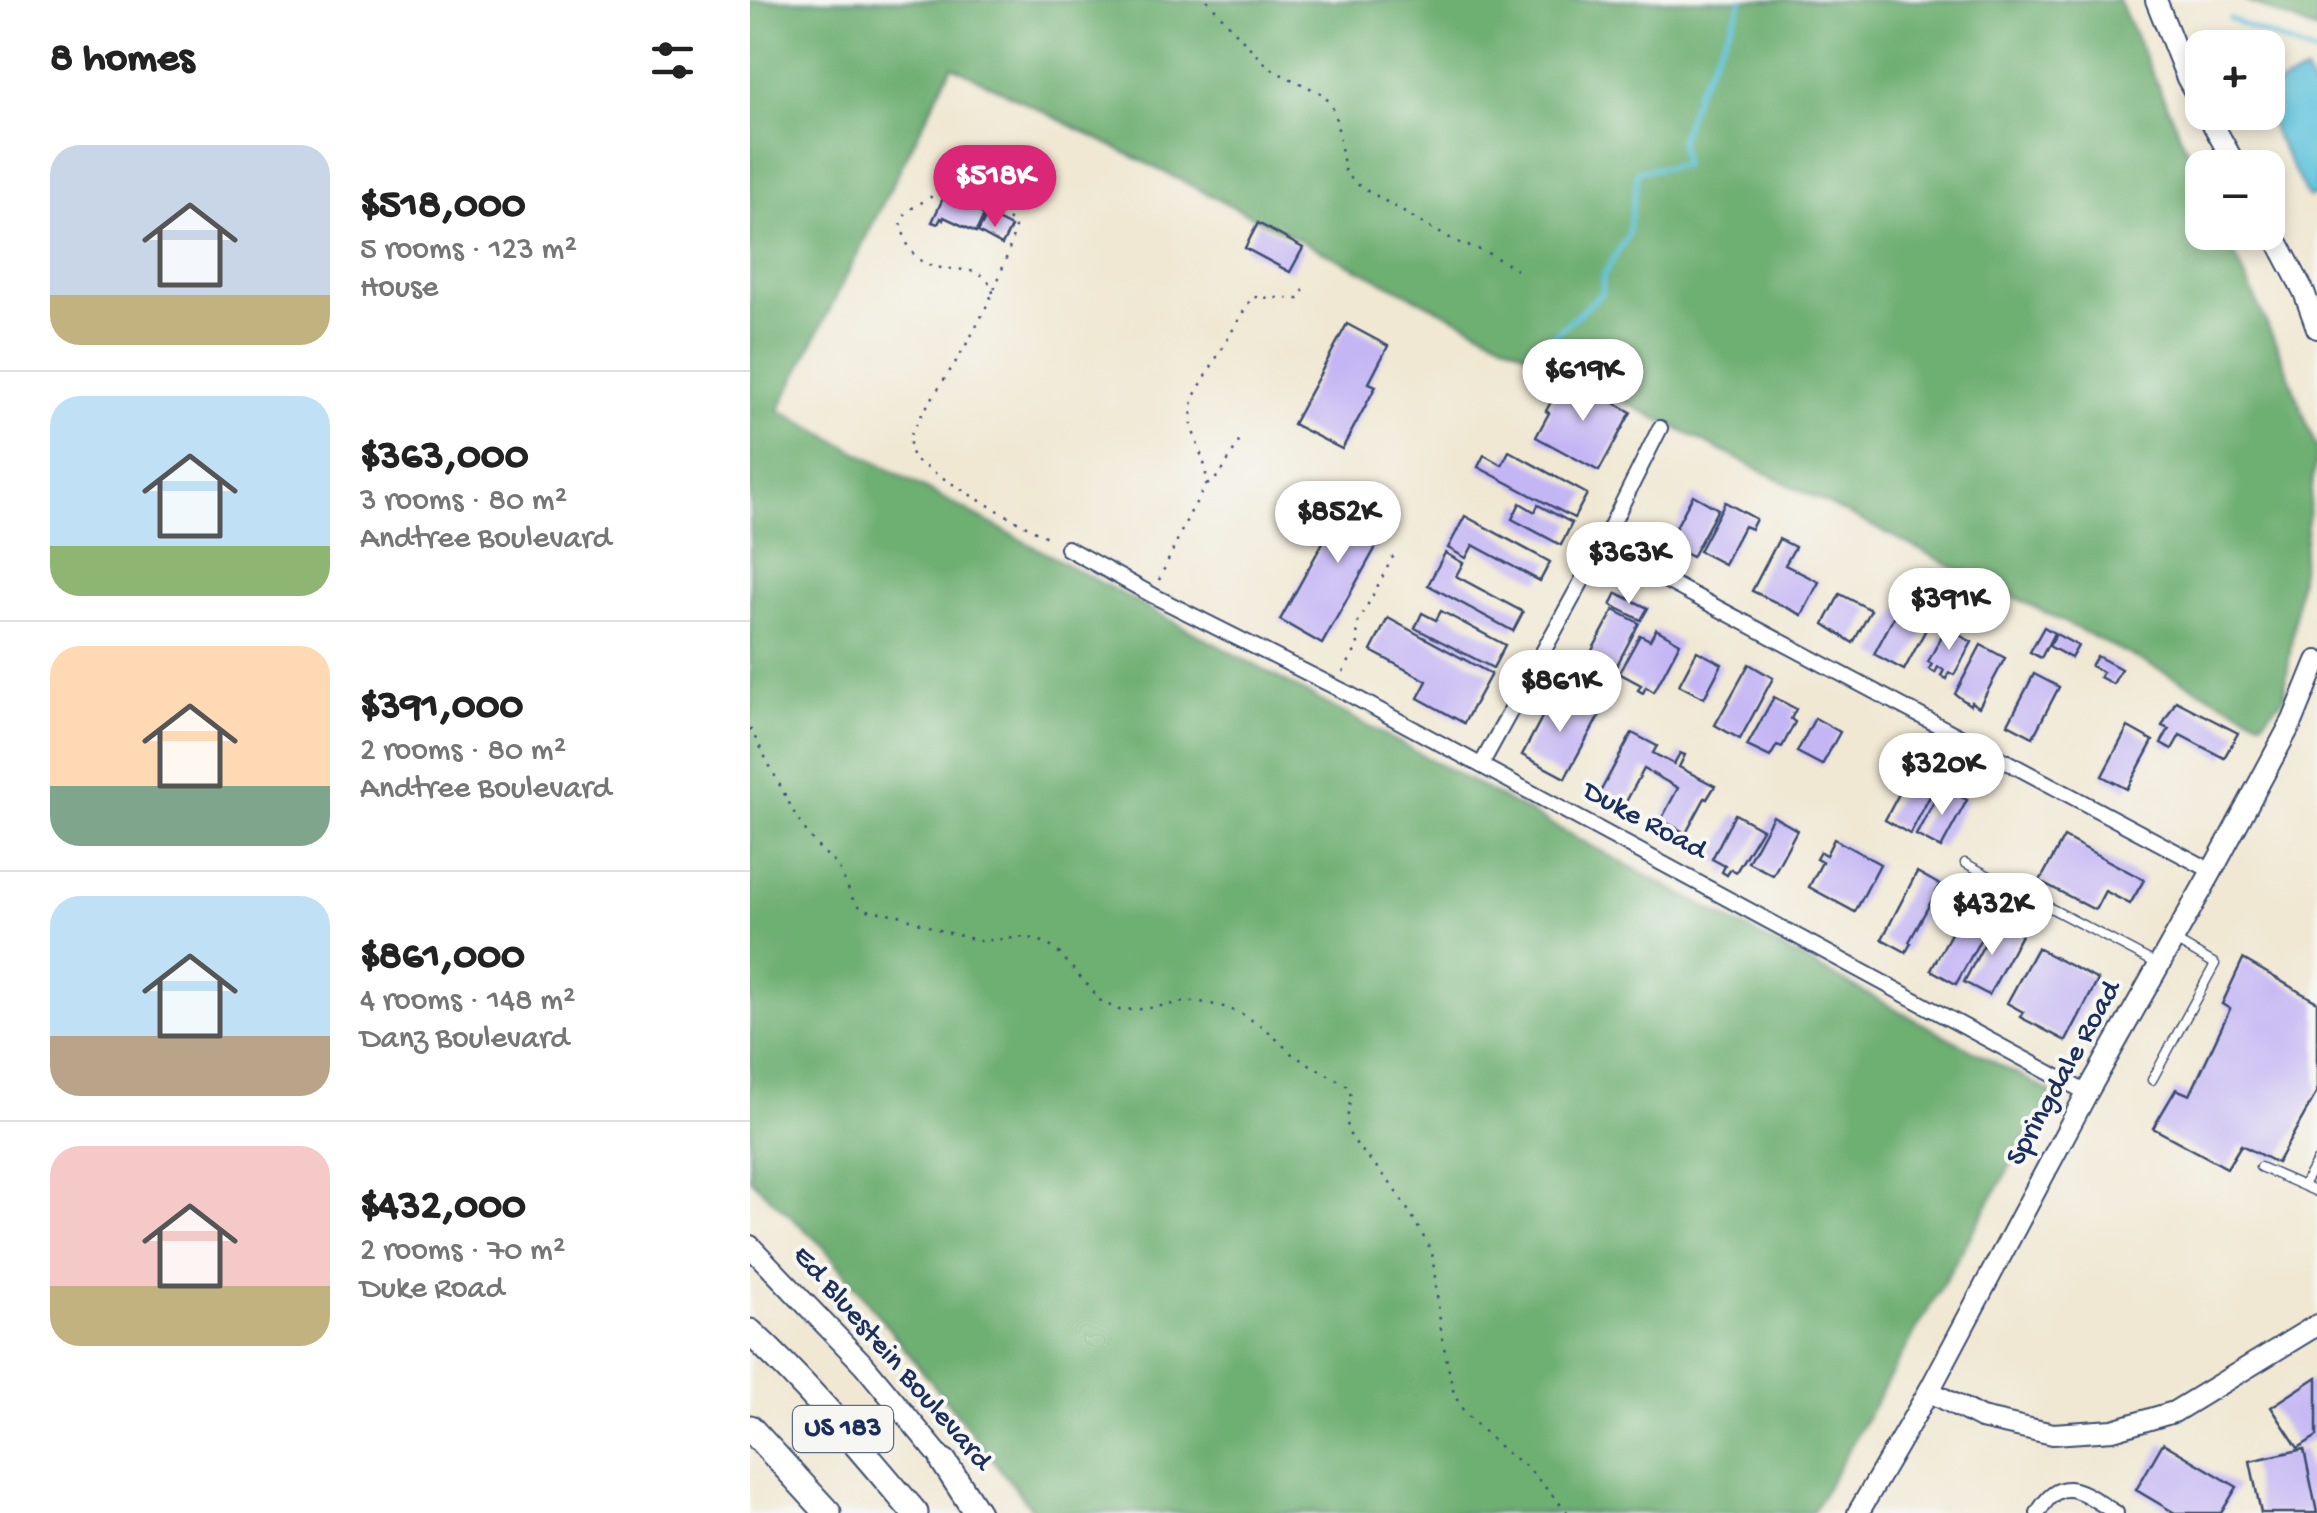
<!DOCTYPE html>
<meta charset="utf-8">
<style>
body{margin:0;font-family:"Gochi Hand",sans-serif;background:#f2f2f2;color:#222;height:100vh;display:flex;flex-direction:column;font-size:38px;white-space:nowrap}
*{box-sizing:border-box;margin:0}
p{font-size:32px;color:#767676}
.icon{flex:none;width:55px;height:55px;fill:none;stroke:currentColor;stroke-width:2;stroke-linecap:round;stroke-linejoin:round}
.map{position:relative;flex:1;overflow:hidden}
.panel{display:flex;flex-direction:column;background:#fff;width:750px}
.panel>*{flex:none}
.controls{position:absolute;left:1435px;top:30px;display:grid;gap:20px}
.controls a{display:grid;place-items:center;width:100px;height:100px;border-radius:20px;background:#fff;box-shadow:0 5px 15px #0003;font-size:50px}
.price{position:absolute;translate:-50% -85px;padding:0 22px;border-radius:35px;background:#fff;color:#222;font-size:32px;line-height:65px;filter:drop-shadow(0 2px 5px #0008)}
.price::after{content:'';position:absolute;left:50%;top:60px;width:30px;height:22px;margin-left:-15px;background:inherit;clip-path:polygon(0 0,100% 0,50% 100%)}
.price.on{background:#db2777;color:#fff}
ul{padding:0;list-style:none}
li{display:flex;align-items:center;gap:30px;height:250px;padding:0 50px}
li+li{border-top:2px solid #e0e0e0}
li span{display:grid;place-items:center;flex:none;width:280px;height:200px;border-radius:30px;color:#555}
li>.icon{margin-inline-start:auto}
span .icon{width:120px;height:120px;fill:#fffc;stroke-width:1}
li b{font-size:42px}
h2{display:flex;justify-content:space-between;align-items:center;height:120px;padding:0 50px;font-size:42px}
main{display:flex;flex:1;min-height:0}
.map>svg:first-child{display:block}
.forest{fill:#6eaf72;stroke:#446f68;stroke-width:2.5}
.water{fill:#5ec3dc;stroke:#3c799d;stroke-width:2.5}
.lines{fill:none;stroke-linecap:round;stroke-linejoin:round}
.stream{stroke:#5ec3dc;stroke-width:5}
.building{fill:#c4b6f4}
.lane-casing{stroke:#3b4b70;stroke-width:11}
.street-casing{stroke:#3b4b70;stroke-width:18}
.secondary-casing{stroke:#3b4b70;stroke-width:24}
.highway-casing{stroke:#3b4b70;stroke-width:29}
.path{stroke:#3b4b70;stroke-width:2.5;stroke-dasharray:2.5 8;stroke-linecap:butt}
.lane{stroke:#fff;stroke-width:8}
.street{stroke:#fff;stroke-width:14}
.secondary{stroke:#fff;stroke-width:20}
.highway{stroke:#fff;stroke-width:25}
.labels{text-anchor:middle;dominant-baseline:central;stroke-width:8;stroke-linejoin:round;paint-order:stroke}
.shield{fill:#f6f6f2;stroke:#5d6b8a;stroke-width:2.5}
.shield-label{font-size:28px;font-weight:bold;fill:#1b2f5e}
.street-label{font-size:30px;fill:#1b2f5e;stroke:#f6f6f2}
</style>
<main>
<section class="panel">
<h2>8 homes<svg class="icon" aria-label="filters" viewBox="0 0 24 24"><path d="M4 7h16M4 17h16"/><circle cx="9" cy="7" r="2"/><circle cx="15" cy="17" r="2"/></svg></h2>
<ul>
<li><span style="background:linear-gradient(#c9d6e8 75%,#c2b280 0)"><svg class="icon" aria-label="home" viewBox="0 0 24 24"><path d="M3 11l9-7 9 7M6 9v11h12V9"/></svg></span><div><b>$518,000</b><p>5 rooms · 123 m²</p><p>House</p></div></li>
<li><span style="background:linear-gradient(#bfe0f5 75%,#8fb573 0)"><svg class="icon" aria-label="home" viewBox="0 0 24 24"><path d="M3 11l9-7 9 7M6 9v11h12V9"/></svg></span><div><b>$363,000</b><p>3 rooms · 80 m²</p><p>Andtree Boulevard</p></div></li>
<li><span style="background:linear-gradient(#ffd9b3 70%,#7fa58c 0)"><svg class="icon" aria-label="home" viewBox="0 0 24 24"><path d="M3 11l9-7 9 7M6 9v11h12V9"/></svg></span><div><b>$391,000</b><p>2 rooms · 80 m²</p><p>Andtree Boulevard</p></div></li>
<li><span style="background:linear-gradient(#bfe0f5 70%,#b9a48a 0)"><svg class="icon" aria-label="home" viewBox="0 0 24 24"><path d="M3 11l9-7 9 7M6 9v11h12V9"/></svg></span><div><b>$861,000</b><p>4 rooms · 148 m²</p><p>Danz Boulevard</p></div></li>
<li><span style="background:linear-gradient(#f6c9c9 70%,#c2b280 0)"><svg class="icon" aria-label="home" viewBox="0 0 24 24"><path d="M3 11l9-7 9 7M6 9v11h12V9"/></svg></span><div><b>$432,000</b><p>2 rooms · 70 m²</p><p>Duke Road</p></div></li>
</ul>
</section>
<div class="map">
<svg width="1567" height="1513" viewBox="0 0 1567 1513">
<rect width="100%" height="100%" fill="#f6f6f2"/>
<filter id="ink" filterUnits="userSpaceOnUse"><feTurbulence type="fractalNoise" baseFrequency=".01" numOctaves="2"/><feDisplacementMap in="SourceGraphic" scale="20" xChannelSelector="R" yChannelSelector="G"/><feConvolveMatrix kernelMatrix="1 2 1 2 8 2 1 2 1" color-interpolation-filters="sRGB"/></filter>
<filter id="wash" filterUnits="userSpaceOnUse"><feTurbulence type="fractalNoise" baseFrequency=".0048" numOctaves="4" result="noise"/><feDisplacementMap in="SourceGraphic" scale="40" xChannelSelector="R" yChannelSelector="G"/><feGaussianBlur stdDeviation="2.25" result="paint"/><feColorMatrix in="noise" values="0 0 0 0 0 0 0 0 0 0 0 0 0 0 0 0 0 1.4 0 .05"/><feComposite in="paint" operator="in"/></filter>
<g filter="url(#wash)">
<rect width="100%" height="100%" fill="#f0e8d3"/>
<g class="forest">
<path d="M0,0h1369l83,183v49l23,1 56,122 36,95 -33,247 -22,24 -1310,-655 -173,344 1273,683 -240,420h-777l-211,-266 -74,-68z"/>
<path d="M1495,0h72v31z"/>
</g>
<path class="water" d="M1555,72l12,24v98l-9,4 -44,-85 4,-1v-22z"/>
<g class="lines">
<g class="stream">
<path d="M1480,19l87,36"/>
<path d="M795,343l57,-50 1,-17 25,-41 10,-64 45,-6 -3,-25 17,-50 42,-80 2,-10"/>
</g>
</g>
<g id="blocks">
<g class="building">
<path d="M264,164l24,10 -5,10 -7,-3 -6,12 -17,-8z"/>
<path d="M196,192l38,23 -8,17 -32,-15 -1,3 -2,-2 -3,6 -6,-2z"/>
<path d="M237,215l24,12 -9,18 -24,-13z"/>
<path d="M508,223l45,25 -13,24 -45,-24z"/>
<path d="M597,324l41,22 -19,37 7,3 -34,63 -49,-25z"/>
<path d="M815,376l66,36 -32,59 -63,-34 13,-24 -3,-2z"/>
<path d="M759,451l78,43 -13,24 -96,-51 6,-12 18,10z"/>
<path d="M603,488l43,23 -74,133 -42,-24z"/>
<path d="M943,495l25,14 -26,48 -25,-13z"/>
<path d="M975,502l31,17 -5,10 -7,-3 -20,38 -25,-13z"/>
<path d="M770,503l15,9 3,-7 34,18 -11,22 -49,-26z"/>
<path d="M715,516l85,46 -10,19 -67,-36 -7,13 -18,-10z"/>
<path d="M1029,539l16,8 -10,18 34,17 -17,33 -50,-24z"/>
<path d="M695,553l18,10 -7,13 67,36 -10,19 -85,-46z"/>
<path d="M1158,591l30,16 -34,63 -30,-16z"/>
<path d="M867,593l31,15 -7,12 -30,-15z"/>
<path d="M1090,594l31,16 -18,33 -29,-19z"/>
<path d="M864,610l25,13 -32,61 -26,-13z"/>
<path d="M691,611l64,34 -12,23 -78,-40 7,-15 14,7z"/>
<path d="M638,618l103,56 -27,49 -46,-25 9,-17 -56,-30z"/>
<path d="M1294,627l10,6 -13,25 -11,-6z"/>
<path d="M1196,628l26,14 -18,33 -5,-2 -2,6 -6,-3 3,-6 -6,-3 -3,6 -6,-4 3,-5 -4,-2z"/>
<path d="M906,629l24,14 -26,49 -8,-5 -3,6 -5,-3 3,-5 -22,-12 21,-38 10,5z"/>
<path d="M1306,634l22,12 -7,12 -22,-12z"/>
<path d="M1231,645l24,13 -26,49 -8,-5 -1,3 -15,-11z"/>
<path d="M947,651l25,13 -18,34 -25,-13z"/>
<path d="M1347,656l24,13 -8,15 -13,-7 3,-5 -12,-6z"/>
<path d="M999,664l24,14 -33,61 -25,-14z"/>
<path d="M1284,674l25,13 -26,50 -25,-13z"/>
<path d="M805,693l44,23 -34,62 -43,-23z"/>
<path d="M1024,697l22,12 -5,10 4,3 -13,25 -5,-2 -7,12 -23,-11z"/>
<path d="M1426,701l62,32 -14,25 -44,-23 -8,14 -11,-6 8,-14 -7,-3z"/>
<path d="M1065,718l25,14 -18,33 -25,-13z"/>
<path d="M1378,727l25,14 -26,48 -25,-13z"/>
<path d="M882,733l25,13 -4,7 21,11 6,-11 5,2 -6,12 36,19 -8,13 -2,-1 -19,35 -25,-13 17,-32 -34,-19 -22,40 -24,-13z"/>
<path d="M1165,764l25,13 -30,57 -25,-14z"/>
<path d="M1192,787l25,13 -26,48 -25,-13z"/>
<path d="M985,814l27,15 -26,43 -5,-3 -4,6 -5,-3 3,-6 -13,-7z"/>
<path d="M1023,816l24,14 -24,45 -25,-13z"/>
<path d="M1314,837l80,43 -14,24 -25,-13 -10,19 -55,-29z"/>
<path d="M1084,839l46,25 -25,48 -46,-25 13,-25 -6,-3 4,-7 6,3z"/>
<path d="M1167,872l23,13 -31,57 2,1 -5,9 -24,-13z"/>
<path d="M1216,906l25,14 -35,64 -25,-14z"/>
<path d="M1246,922l25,13 -32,60 -25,-13z"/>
<path d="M1287,948l61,32 -32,61 -46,-24 3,-5 -16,-9z"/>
<path d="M1493,959l74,43v90l-40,71 -36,-18 -14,23 -74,-40 23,-39 14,6 40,-86 -8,-5z"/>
<path d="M1567,1377v59l-19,12 -27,-41z"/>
<path d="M1413,1443l74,44 -16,26h-46l-39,-23z"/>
<path d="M1554,1449l13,64h-56l-11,-52z"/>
</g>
</g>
</g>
<g filter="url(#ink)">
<use href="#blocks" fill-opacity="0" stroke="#3b4b70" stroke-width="2.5"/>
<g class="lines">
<g class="lane-casing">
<g id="lane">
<path d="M1215,863l190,100"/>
<path d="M1402,1080l63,-116 -38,-22"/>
<path d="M1510,1167l57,25"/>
<path d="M1553,1185l14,-24"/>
</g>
</g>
<g class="street-casing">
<g id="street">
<path d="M851,546l611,325"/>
<path d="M317,548l87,48 193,97 740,400"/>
<path d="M731,765l120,-219 59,-118"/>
<path d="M1288,1513c24,-43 46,-19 78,0"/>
</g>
</g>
<g class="secondary-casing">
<g id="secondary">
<path d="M1406,0l31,78 15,27"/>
<path d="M1456,112l31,56"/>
<path d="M1518,224l36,68 13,36"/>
<path d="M0,1246l114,119 88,106"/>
<path d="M1179,1391l52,27 72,16 60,-4 61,-18 143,-87"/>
<path d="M1108,1513l71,-122 158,-298 125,-222 81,-151 24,-59"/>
</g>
</g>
<g class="highway-casing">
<g id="highway">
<path d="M0,1332c60,55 112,119 165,181"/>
<path d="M0,1428l78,85"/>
<path d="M194,1462l33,51"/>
</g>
</g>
<g class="path">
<path d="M457,0l53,59 16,13 47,22 9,12 5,17 8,48 10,12 77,46 30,15 24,8 31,18"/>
<path d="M243,293c-11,-49 -80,8 -92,-72l8,-11 45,-27c21,1 26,17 42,28 9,7 14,7 19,17 -10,40 -27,79 -48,115 -18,32 -41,61 -57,93v13l4,11 63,39 75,41"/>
<path d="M457,485l13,-10 20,-35"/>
<path d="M409,580l29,-63 18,-32v-16l-12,-35 -3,-14 2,-22 59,-101 47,2 6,-11"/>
<path d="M593,672l15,-26 -1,-21 38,-72"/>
<path d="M0,728l48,92 18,25 22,21 17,38 13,6 31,5 40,15 41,11 47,-4 19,6 14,11 41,47 17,9 26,-1 40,-7h16l21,4 21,8 24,15 27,26 55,31 3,10 -4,24 1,12 9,13 31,35 24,36 20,36 10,86 12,56 10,18 39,38 25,18 40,45"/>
</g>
<use href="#lane" class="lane"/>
<use href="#street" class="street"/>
<use href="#secondary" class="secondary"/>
<use href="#highway" class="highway"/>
</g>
</g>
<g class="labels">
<rect class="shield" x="43" y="1406" width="100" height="46" rx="8"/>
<g class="shield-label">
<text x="93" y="1429">US 183</text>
</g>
<g class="street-label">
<text transform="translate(894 822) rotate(28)">Duke Road</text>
<text transform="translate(1315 1074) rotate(-61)">Springdale Road</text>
<text transform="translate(141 1359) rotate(49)">Ed Bluestein Boulevard</text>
</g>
</g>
</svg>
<div class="controls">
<a>+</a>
<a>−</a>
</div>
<b class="price on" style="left:245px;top:230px">$518K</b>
<b class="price" style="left:833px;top:424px">$619K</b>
<b class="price" style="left:588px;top:566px">$852K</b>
<b class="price" style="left:879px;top:607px">$363K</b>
<b class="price" style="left:1199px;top:653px">$391K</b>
<b class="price" style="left:810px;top:735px">$861K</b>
<b class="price" style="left:1192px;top:818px">$320K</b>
<b class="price" style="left:1242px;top:958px">$432K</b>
</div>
</main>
